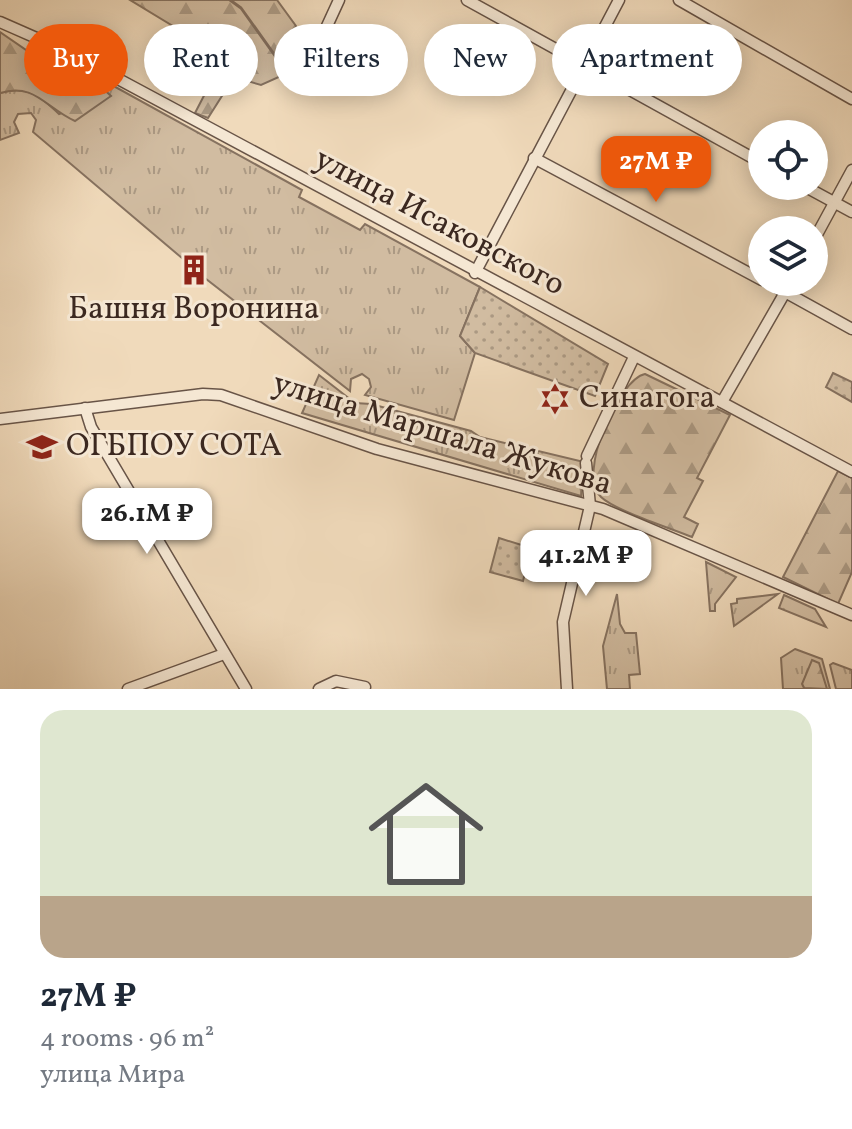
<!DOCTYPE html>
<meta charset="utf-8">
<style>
body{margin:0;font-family:Vollkorn,serif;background:#f2f2f3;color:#1f2937;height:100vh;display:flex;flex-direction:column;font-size:30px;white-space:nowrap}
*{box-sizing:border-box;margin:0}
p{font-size:26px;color:#747a83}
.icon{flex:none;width:44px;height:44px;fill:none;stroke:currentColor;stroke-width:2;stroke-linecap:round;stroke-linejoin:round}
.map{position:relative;height:689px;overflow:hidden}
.details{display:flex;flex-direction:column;background:#fff;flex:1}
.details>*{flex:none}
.hud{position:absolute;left:24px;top:24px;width:804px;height:72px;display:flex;gap:16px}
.tools{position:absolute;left:748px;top:120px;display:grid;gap:16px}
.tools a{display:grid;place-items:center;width:80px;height:80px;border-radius:50%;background:#fff;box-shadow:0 4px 20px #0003;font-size:40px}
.price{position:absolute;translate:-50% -68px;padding:0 18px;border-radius:16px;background:#fff;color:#222;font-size:26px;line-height:52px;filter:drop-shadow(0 2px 4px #0008)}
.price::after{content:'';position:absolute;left:50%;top:48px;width:24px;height:18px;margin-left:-12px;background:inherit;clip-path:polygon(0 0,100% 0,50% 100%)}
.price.active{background:#ea580c;color:#fff}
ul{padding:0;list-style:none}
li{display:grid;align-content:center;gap:16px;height:424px;padding:0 40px}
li+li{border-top:2px solid #e0e1e3}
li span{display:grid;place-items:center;height:248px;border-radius:24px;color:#555}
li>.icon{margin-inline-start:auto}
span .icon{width:144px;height:144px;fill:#fffc;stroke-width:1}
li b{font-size:34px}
.tag{padding:0 28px;border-radius:36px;background:#fff;box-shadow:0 4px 20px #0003;font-size:28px;line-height:72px}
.tag.active{background:#ea580c;color:#fff}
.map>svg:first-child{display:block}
.grass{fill:url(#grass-tufts);stroke:#867260;stroke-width:2}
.forest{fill:url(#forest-firs);stroke:#867260;stroke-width:2}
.park{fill:url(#park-dots);stroke:#867260;stroke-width:2}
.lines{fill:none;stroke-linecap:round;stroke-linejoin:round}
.stream{stroke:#826e5d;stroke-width:3}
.minor-casing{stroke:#685447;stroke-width:13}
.minor{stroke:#f5e7d3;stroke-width:10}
.labels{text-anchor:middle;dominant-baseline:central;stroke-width:6;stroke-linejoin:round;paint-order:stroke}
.street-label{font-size:32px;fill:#3b2820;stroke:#f5e7d3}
.poi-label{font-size:32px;fill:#3b2820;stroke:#f5e7d3;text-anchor:start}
</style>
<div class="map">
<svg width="852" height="689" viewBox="0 0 852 689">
<defs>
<pattern id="grass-tufts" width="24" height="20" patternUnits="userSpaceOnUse" patternTransform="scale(2)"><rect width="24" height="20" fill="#d1bca1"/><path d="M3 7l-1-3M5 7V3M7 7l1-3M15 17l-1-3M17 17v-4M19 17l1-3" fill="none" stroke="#ab9983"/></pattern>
<pattern id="forest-firs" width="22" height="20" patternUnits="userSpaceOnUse" patternTransform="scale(2)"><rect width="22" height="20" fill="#d1bca1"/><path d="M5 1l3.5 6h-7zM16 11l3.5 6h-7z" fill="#ab9983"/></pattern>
<pattern id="park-dots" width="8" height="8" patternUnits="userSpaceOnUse" patternTransform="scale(2)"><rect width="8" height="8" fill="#d1bca1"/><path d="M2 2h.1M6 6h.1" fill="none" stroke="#ab9983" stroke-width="1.8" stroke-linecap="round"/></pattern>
</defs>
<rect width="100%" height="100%" fill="#f0dabb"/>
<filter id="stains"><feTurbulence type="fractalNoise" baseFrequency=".0025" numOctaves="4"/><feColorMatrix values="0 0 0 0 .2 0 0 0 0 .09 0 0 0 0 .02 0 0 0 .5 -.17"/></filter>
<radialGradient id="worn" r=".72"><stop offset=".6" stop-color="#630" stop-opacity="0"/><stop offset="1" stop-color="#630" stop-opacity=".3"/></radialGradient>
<g class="grass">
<path d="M81,68l221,122 -3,7 61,33 5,-6 115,63 -20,49 15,17 -21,67 -89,-25 6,-8 -2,-8 -7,-5 -11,5 -1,12 -149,-116 4,-6 -11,-10 -5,5 -156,-132 3,-12 -5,-7 -13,1 -4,8 5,11 -19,7v-47c27,-8 39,2 59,21l51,-18z"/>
<path d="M319,375l36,28 16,1 100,27 9,6 104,25 -3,34 -279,-83z"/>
<path d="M706,562l30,15 -21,27v7h-5z"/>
<path d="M617,594l3,30 5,9h11l4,41 -11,1 1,14h-23l-4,-43z"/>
<path d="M778,594l-44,32 -3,-22 6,-1v-4z"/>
<path d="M784,595l31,14 11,18 -47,-19z"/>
<path d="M795,649l27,10 8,30h-47l-2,-31z"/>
<path d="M833,663l19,7v19h-16l-6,-24z"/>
</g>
<g class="forest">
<path d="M130,0h147l19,26 -4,41 -2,5 -29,13 -27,-8 -26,41 -13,-5 29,-56z"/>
<path d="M0,32l32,22 49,14 30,28 -36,25c-29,-13 -41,-39 -75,-28z"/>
<path d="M645,374l85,41 -33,63 6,3 -19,36 14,7 -6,13c-22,-9 -76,-26 -91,-40 -25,-22 18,-118 44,-123z"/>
<path d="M838,471l14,7v94l-14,32 -55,-27z"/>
<path d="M812,660l7,3 8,26 -23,-1 -2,-4z"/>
</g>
<g class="park">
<path d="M480,287l128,77 -13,32 -120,-43 -15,-17z"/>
<path d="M833,373l19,9v20l-26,-15z"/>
<path d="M499,538l32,10 -8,33 -33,-9z"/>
</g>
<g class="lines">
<path class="stream" d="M230,0l11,8 45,63"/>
<g class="minor-casing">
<g id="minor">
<path d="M467,0l295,163"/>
<path d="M679,0l173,99"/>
<path d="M0,22l66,29 786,421"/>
<path d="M310,63l29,-63"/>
<path d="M534,158l228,122"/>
<path d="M804,186l48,26"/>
<path d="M814,240l38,-70"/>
<path d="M475,273l144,-273"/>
<path d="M767,282l85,47"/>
<path d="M722,402l69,-120"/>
<path d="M85,408l6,19 155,262"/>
<path d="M0,419l203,-25 18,1 156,54 226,60 249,106"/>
<path d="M587,456l47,-99"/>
<path d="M128,689l96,-35"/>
<path d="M319,689l17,-8 29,6"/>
<path d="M567,689l-4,-67 27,-116 -4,-43"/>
</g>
</g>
<use href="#minor" class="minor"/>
</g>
<defs>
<g id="building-bare" transform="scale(2.4)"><path d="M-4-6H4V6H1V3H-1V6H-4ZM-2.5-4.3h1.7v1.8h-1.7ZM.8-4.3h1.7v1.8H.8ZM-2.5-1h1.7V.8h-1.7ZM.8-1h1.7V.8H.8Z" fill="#8f2418" stroke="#f5e7d3" stroke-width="2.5" paint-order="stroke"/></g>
<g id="synagogue-bare" transform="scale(2.4)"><path d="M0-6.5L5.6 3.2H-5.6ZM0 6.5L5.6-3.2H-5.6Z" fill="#8f2418" stroke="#f5e7d3" stroke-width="2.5" paint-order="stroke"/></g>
<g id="university-bare" transform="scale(2.4)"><path d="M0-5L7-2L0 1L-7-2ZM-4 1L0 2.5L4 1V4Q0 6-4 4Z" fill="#8f2418" stroke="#f5e7d3" stroke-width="2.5" paint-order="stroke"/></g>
</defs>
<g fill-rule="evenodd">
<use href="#building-bare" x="194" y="270"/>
<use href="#synagogue-bare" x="555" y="399"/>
<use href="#university-bare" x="42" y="447"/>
</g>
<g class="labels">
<g class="street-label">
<text transform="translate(439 223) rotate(28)">улица Исаковского</text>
<text transform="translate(442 435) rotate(17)">улица Маршала Жукова</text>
</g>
<g class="poi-label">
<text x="194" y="310" text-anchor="middle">Башня Воронина</text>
<text x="579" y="399">Синагога</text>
<text x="66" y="447">ОГБПОУ СОТА</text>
</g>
</g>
<rect width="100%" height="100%" filter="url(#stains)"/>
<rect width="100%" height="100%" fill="url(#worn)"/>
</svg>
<div class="tools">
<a><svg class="icon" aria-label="locate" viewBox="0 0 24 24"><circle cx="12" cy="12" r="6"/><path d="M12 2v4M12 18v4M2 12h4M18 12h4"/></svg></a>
<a><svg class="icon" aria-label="layers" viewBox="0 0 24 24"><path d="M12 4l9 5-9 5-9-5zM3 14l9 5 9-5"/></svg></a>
</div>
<b class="price active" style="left:656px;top:204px">27M ₽</b>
<b class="price" style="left:147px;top:556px">26.1M ₽</b>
<b class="price" style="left:586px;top:598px">41.2M ₽</b>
<div class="hud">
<a class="tag active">Buy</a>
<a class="tag">Rent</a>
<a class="tag">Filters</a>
<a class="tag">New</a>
<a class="tag">Apartment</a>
</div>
</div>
<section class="details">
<ul>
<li><span style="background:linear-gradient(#dfe7d0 75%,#b9a48a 0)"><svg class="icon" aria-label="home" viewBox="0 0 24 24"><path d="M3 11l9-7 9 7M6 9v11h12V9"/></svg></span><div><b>27M ₽</b><p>4 rooms · 96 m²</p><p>улица Мира</p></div></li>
</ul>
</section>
